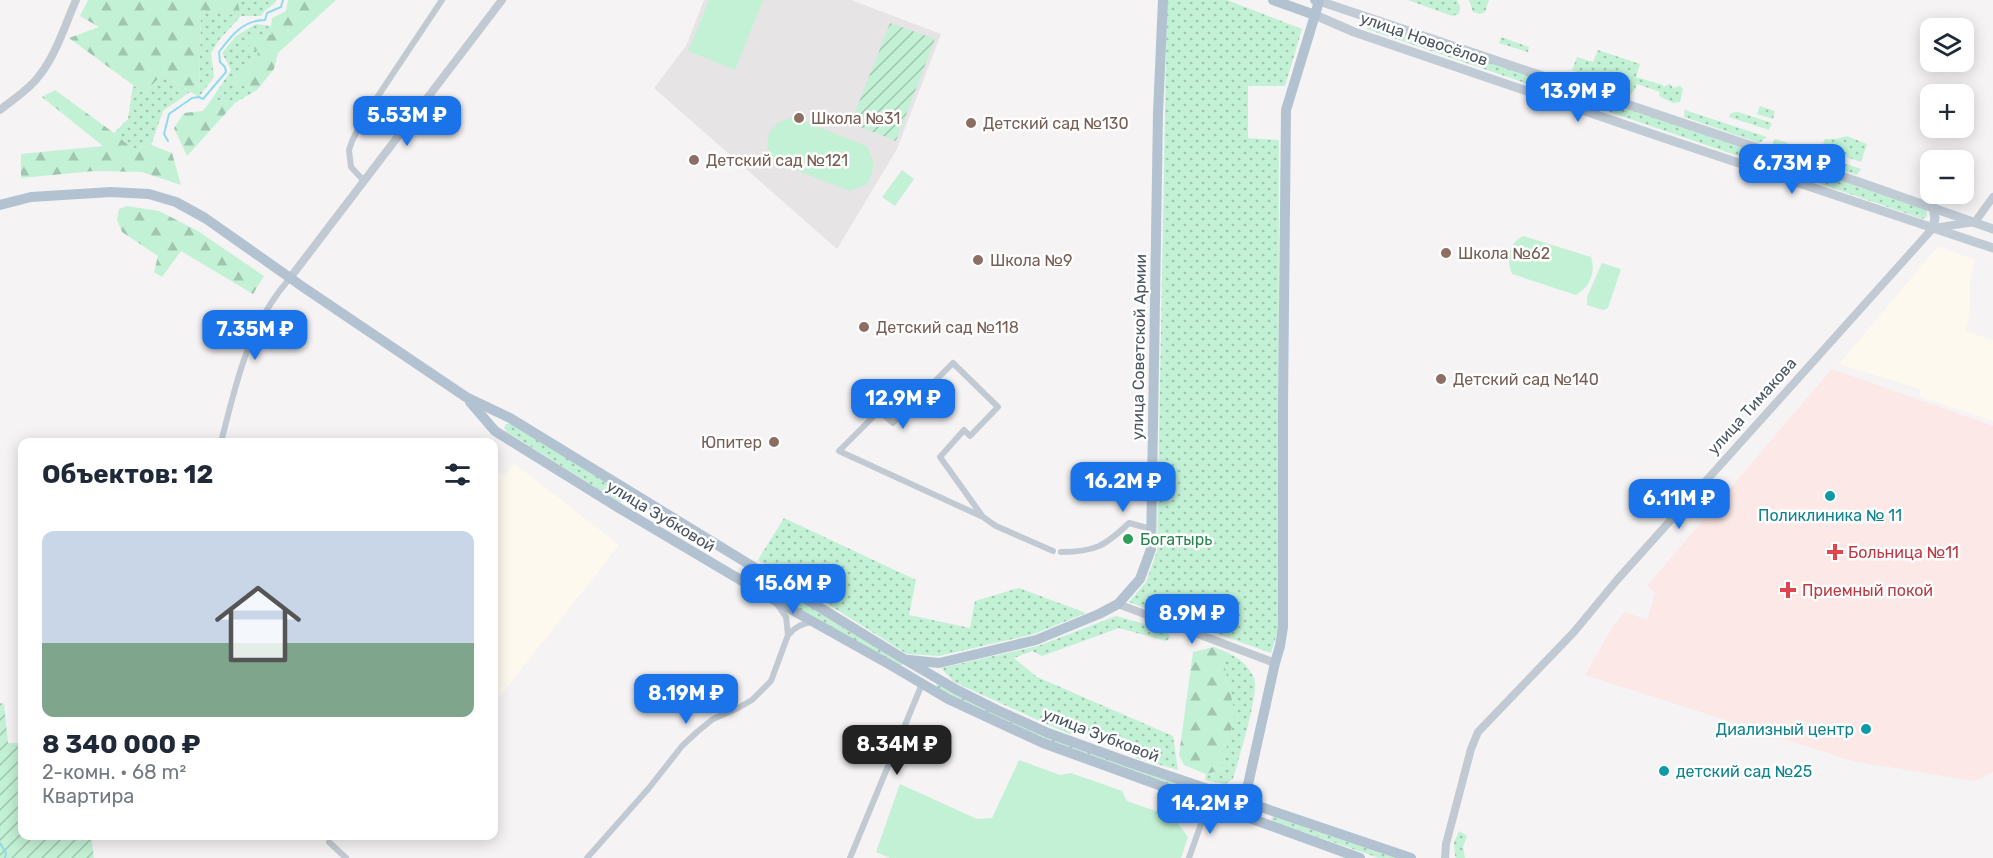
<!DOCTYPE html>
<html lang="ru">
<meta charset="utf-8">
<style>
body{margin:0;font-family:Rubik,sans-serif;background:#f2f2f3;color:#1f2937;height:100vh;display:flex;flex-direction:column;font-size:22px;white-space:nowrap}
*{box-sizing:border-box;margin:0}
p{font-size:20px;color:#747a83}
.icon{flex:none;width:33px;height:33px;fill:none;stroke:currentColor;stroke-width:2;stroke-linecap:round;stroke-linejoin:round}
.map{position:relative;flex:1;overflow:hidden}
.panel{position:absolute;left:18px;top:438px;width:480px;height:402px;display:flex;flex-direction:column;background:#fff;border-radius:12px;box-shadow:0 3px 15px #0003}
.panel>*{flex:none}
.buttons{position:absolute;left:1920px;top:18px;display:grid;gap:12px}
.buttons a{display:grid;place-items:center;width:54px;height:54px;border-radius:12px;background:#fff;box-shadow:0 3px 15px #0003;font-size:30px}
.price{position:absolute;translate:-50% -51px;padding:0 14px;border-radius:12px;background:#1a73e8;color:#fff;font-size:20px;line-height:39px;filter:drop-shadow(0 2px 3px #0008)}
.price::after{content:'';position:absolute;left:50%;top:36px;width:18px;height:14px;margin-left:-9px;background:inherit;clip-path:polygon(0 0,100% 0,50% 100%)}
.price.current{background:#222;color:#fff}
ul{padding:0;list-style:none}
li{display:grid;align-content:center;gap:12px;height:318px;padding:0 24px}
li span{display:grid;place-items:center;height:186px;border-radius:12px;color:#555}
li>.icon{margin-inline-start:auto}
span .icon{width:108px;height:108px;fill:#fffc;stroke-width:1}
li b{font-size:26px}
h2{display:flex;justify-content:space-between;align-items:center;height:72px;padding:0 24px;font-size:26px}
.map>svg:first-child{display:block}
.commercial{fill:#fdf9ef}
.education{fill:#e6e4e5}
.medical{fill:#fce8e6}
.grass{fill:url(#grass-dots)}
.forest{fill:url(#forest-firs)}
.garden{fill:url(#garden-furrows)}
.pitch{fill:#c3f1d5}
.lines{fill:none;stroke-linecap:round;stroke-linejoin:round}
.stream{stroke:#90daee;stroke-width:2}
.minor{stroke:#c1cad2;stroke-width:6}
.tertiary{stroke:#c1cad2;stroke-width:8}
.secondary{stroke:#c1cbd6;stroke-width:9}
.primary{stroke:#b3c2d1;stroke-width:10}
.education-dot{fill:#8d6e63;stroke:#fff;stroke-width:2}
.culture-dot{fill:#0f9aa8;stroke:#fff;stroke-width:2}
.leisure-dot{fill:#2e9e5b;stroke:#fff;stroke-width:2}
.health-dot{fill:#e0444e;stroke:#fff;stroke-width:2}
.labels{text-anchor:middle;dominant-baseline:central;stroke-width:5;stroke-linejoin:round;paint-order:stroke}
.street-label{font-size:16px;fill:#4a5661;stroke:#fff}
.education-label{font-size:16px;fill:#785e54;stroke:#fff;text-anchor:start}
.culture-label{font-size:16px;fill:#0d838f;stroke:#fff}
.leisure-label{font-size:16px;fill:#27864d;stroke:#fff;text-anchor:start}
.health-label{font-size:16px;fill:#be3a42;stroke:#fff;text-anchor:start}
</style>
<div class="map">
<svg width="1993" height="858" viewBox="0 0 1993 858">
<defs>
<pattern id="grass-dots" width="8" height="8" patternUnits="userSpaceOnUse" patternTransform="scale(1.5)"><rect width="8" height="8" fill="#c3f1d5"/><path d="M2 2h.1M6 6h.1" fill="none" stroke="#a0c6b0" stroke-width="1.8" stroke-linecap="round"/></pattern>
<pattern id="forest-firs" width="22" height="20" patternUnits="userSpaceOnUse" patternTransform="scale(1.5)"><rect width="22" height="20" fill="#c3f1d5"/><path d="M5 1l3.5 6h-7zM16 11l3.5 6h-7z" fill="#a0c6b0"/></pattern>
<pattern id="garden-furrows" width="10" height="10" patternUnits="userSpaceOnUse" patternTransform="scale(1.5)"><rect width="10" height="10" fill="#c3f1d5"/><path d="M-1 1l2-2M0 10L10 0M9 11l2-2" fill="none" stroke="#a0c6b0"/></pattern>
</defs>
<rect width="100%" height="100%" fill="#f5f3f3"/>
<g class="commercial">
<path d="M1938,246l37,14 -5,22v26l-2,6 2,1 -5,16 28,9v81l-74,-25 1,-7 -81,-25z"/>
<path d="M514,463l105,82 -125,159v-236l10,8z"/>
</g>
<path class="education" d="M704,0h147l90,34 -44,115 -60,100 -183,-161 32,-42z"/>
<path class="medical" d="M1832,369l161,57v346l-19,9 -121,-20 -268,-86 29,-50 11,-13 22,8 8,-27 -8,-7z"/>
<g class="grass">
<path d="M237,0h40c-4,7 -13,9 -16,16h-20l-22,24 -8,13 3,24 -15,20 2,-87 39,5z"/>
<path d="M1167,0h60l75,29 -17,57h-37v52l31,2 -1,490 -7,23 -142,-51 17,-20 11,-31z"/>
<path d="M1408,0h49l3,7 -1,7 -7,2z"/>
<path d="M1469,0h20l-4,12 -4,2 -8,-2z"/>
<path d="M1370,22l556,187 1,7 -4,3 -556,-190z"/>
<path d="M256,24l15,2 2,8 -9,3 -5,14 -2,9 -23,23 23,7 -22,13 -23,-4 19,-29 -9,-17 14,-17z"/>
<path d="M1501,37l28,10 -1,5 -29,-9z"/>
<path d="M1598,50l42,14 -4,13 27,8v2l7,-3 3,4 7,-2 3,3 -3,13 -7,1 -14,-7 1,-4 -23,-8 -3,7 -10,8 -15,-5 -3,-12 -34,-12 5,-13 16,5z"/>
<path d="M166,71l11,13 13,8 -27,19 -12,34 -18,4 -19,-16 14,-14 5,-34 11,8z"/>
<path d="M1760,106l15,5 -2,8 -16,-5z"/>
<path d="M1685,110l82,27 -8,6 -75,-26z"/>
<path d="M1738,112l34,11 -3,7 -40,-13 2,-4z"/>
<path d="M1847,136l20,8 -6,18 -40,-13 4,-10h11z"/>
<path d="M1775,139l86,30 -4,6 -82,-27 -2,-5z"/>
<path d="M506,424h7l112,69v7l-6,2 -112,-70 -3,-4z"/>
<path d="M784,518l132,62 -7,35 61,13 5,-27 44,-13 67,25 -52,21 -95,22 -32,-2 -149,-94z"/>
<path d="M747,572l6,1 151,91 -5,2 -149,-85 -4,-6z"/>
<path d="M1116,616l50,14 4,8 -4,3 -47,-13 -77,28 -10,-5 -18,7 23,19 136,59 5,34 -42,-12 -4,-6 -51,-19 -12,1 -115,-52 -13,-14 97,-22z"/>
<path d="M1214,647c16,6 32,13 40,31 6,14 -16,83 -21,101l-8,5 -20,-4 1,-6 15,-4 1,-115z"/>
<path d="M936,683l17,9 273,108 -3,3 -185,-66 -46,-20 -55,-29z"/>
<path d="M1274,817l121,41h-16l-107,-37 -1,-3z"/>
<path d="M1459,831l8,5 -4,11 2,11h-9l-1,-2 -1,-14z"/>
</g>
<g class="forest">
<path d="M88,0h149l4,16 -40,-6 -2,87 -22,-13 -11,-13 -22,22 -75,-55 30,-11 -19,-11z"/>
<path d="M288,0h48l-58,53 -4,16 -17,21 -24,-7 24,-23 1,-9 -12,-7 5,-10 13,3 8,-3 -1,-8 1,-8 14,-7z"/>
<path d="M55,90l59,43 19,16 18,-4 21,8 9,32 -39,-13 -48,-1 -73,7v-24l82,-8 -61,-49z"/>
<path d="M212,99l23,4 -48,53 -13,-28 10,-15 19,-2z"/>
<path d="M127,206l32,5 39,20 66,45 -11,18 -72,-43 -19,26 -8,-5 4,-16 -36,-24 -5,-12 2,-11z"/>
<path d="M1214,647l8,7 13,60 -14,56 -15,4 -22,-9 -5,-10 14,-103z"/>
</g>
<g class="garden">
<path d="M890,23l45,16 -39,102 -45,-18z"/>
<path d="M0,703l4,1 4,39h14v93h69l3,22h-94z"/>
</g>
<g class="pitch">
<path d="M709,0h54l-28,70 -47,-19z"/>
<path d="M793,117l74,29c7,14 9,24 0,38l-17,7 -76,-29c-14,-21 -5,-39 19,-45z"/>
<path d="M902,170l12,9 -19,27 -13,-9z"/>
<path d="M1523,236l68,21c5,15 -1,30 -15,38l-64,-21c-6,-16 -4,-30 11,-38z"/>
<path d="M1602,263l19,6 -13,39 -5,2 -16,-5v-8z"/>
<path d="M1019,760l41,15 11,-2 51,18 5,10 46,16 15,20 -7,21h-291l-14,-6 24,-68 77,35 15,-1z"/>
</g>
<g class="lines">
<g class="stream">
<path d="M168,141l-4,-7 5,-20 23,-16 7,-1 4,2 23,-27 -1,-5 -5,-5 -1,-10c12,-16 24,-32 46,-32l2,-7 14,-6 2,-7"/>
<path d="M0,843l6,10 -1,5"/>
</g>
<g class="minor">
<path d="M364,181l-13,-14 -2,-17 3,-9 14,-27 76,-114"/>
<path d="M221,442c16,-61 26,-115 69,-164"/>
<path d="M983,517l-43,-60 24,-27 6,6 28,-29 -45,-44 -60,60 -14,-12 -40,40 144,66 13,9 57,25"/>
<path d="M1061,552c34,0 44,-6 68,-29l22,6"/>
<path d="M788,635c7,-8 14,-12 24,-13"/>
<path d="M329,842l17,16"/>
<path d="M587,858l62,-70 33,-42 15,-14 16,-13 25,-11 14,-8 19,-19 17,-46 -2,-18 -9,-13"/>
<path d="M850,858l72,-174"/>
<path d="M1189,858l19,-54"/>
</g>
<g class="tertiary">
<path d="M0,110c13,-11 29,-20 39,-34 17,-21 26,-51 37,-76"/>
<path d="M290,278l212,-278"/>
<path d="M1118,604l157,59"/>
<path d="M1445,858l1,-14 25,-95 7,-17 96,-100 43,-52 316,-352 42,-6 18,-25"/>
</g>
<g class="secondary">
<path d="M1319,1l540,181 134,47"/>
<path d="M1315,15l39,17 307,105 332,111"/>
<path d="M1933,228l2,-10 -2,-11"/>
</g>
<g class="primary">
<path d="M1273,0l42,15"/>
<path d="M0,205l31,-8 80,-5 38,2 27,8 29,16 98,69 163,110 44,21 389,238 58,34 40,20 51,23 83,30 280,95"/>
<path d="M470,402l25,29 124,77 157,93 118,66 54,32 95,44 317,115"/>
<path d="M909,660l30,3 97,-23 63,-26 19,-10 22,-25 11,-30 7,-436 5,-113"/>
<path d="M1243,807l32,-144 5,-17 3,-19v-224l3,-293 29,-95 4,-14 -4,-1"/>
</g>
</g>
<g class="education-dot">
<circle cx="799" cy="118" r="6"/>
<circle cx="971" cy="123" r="6"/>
<circle cx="694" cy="160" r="6"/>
<circle cx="1446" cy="253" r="6"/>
<circle cx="978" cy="260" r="6"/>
<circle cx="864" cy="327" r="6"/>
<circle cx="1441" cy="379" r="6"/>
<circle cx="774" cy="442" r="6"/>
</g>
<g class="culture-dot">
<circle cx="1830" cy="496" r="6"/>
<circle cx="1866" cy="729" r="6"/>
<circle cx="1664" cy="771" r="6"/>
</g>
<circle class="leisure-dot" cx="1128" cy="539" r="6"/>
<g class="health-dot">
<path d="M1832 543h6v6h6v6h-6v6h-6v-6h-6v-6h6z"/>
<path d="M1785 581h6v6h6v6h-6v6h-6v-6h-6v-6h6z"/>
</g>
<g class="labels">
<g class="street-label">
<text transform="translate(1424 39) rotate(19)">улица Новосёлов</text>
<text transform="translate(1139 347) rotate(-89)">улица Советской Армии</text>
<text transform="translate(1752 406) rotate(-48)">улица Тимакова</text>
<text transform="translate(661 516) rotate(31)">улица Зубковой</text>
<text transform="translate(1101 735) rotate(21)">улица Зубковой</text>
</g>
<g class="education-label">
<text x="811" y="118">Школа №31</text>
<text x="983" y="123">Детский сад №130</text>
<text x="706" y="160">Детский сад №121</text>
<text x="1458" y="253">Школа №62</text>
<text x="990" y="260">Школа №9</text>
<text x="876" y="327">Детский сад №118</text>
<text x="1453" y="379">Детский сад №140</text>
<text x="762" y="442" text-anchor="end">Юпитер</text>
</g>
<g class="culture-label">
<text x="1830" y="515">Поликлиника № 11</text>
<text x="1854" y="729" text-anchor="end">Диализный центр</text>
<text x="1676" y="771" text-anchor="start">детский сад №25</text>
</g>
<g class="leisure-label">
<text x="1140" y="539">Богатырь</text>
</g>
<g class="health-label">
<text x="1848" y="552">Больница №11</text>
<text x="1802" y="590">Приемный покой</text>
</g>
</g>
</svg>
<div class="buttons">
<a><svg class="icon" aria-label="layers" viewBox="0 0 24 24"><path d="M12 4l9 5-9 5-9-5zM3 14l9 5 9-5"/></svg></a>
<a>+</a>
<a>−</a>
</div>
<b class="price" style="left:1578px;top:123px">13.9M ₽</b>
<b class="price" style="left:407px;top:147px">5.53M ₽</b>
<b class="price" style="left:1792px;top:195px">6.73M ₽</b>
<b class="price" style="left:255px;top:361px">7.35M ₽</b>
<b class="price" style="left:903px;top:430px">12.9M ₽</b>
<b class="price" style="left:1123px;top:513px">16.2M ₽</b>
<b class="price" style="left:1679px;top:530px">6.11M ₽</b>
<b class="price" style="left:793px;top:615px">15.6M ₽</b>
<b class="price" style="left:1192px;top:645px">8.9M ₽</b>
<b class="price" style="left:686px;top:725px">8.19M ₽</b>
<b class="price current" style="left:897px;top:776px">8.34M ₽</b>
<b class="price" style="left:1210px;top:835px">14.2M ₽</b>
<section class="panel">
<h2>Объектов: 12<svg class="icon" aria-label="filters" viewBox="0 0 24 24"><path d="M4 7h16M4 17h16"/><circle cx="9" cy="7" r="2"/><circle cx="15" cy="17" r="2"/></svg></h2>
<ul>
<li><span style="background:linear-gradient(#c9d6e8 60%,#7fa58c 0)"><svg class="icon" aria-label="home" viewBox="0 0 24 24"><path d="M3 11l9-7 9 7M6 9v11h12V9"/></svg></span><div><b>8 340 000 ₽</b><p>2-комн. · 68 m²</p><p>Квартира</p></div></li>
</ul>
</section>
</div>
